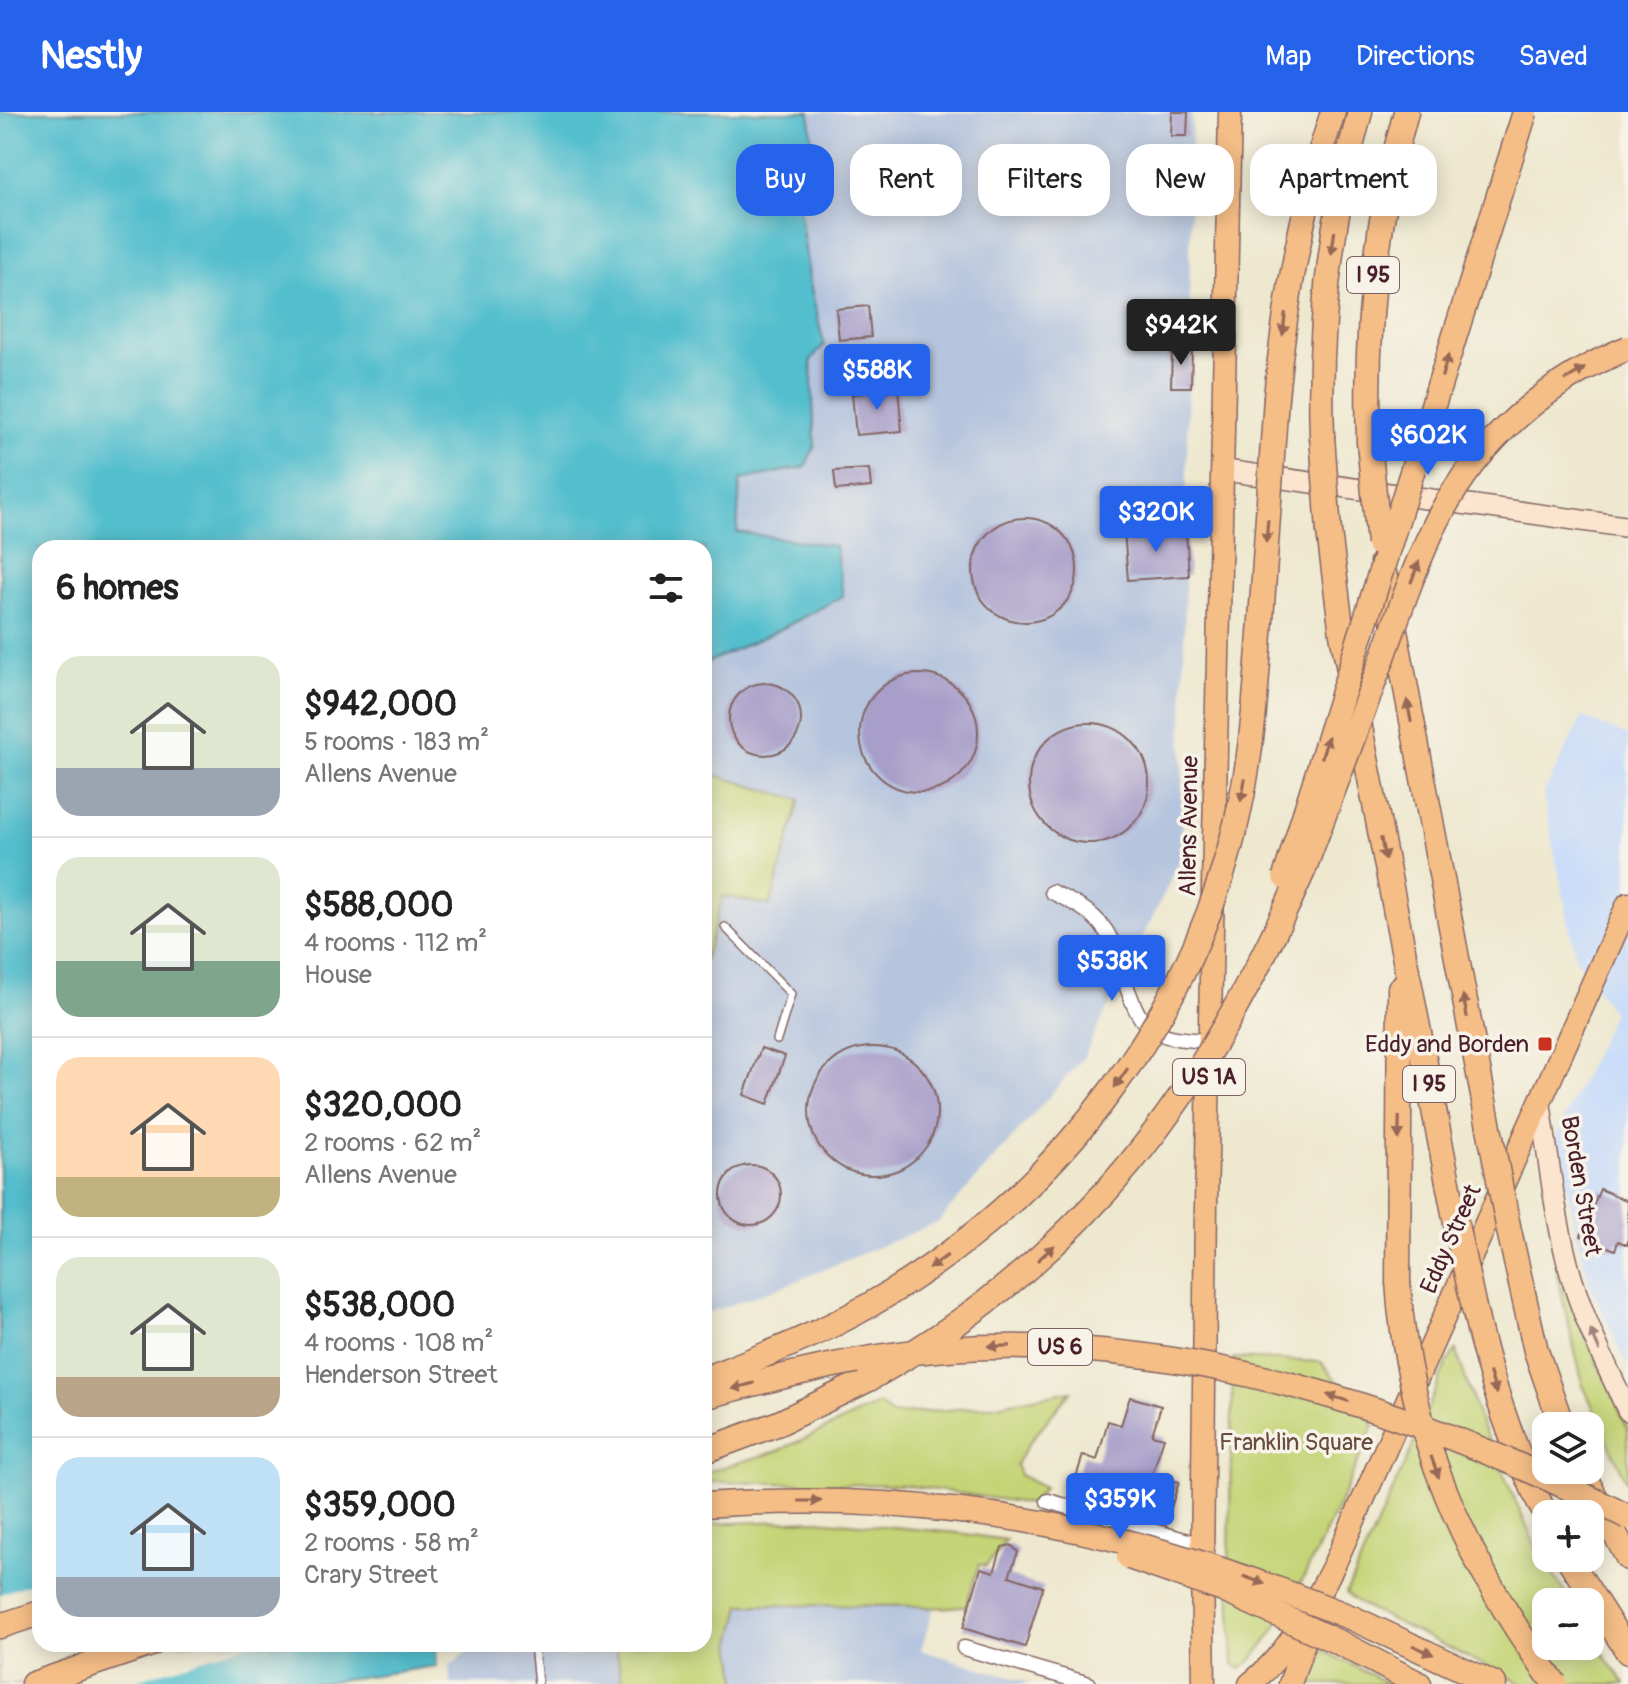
<!DOCTYPE html>
<meta charset="utf-8">
<style>
body{margin:0;font-family:Pangolin,sans-serif;background:#f6f6f6;color:#222;height:100vh;display:flex;flex-direction:column;font-size:30px;white-space:nowrap}
*{box-sizing:border-box;margin:0}
p{font-size:26px;color:#767676}
.icon{flex:none;width:44px;height:44px;fill:none;stroke:currentColor;stroke-width:2;stroke-linecap:round;stroke-linejoin:round}
.map{position:relative;flex:1;overflow:hidden}
.drawer{position:absolute;left:32px;top:428px;width:680px;height:1112px;display:flex;flex-direction:column;background:#fff;border-radius:24px;box-shadow:0 4px 20px #0003}
.drawer>*{flex:none}
.hud{position:absolute;left:736px;top:32px;width:760px;height:72px;display:flex;gap:16px}
.fabs{position:absolute;left:1532px;top:1300px;display:grid;gap:16px}
.fabs a{display:grid;place-items:center;width:72px;height:72px;border-radius:16px;background:#fff;box-shadow:0 4px 20px #0003;font-size:40px}
.price{position:absolute;translate:-50% -68px;padding:0 18px;border-radius:8px;background:#2563eb;color:#fff;font-size:26px;line-height:52px;filter:drop-shadow(0 2px 4px #0008)}
.price::after{content:'';position:absolute;left:50%;top:48px;width:24px;height:18px;margin-left:-12px;background:inherit;clip-path:polygon(0 0,100% 0,50% 100%)}
.price.current{background:#222;color:#fff}
ul{padding:0;list-style:none}
li{display:flex;align-items:center;gap:24px;height:200px;padding:0 24px}
li+li{border-top:2px solid #e0e0e0}
li span{display:grid;place-items:center;flex:none;width:224px;height:160px;border-radius:24px;color:#555}
li>.icon{margin-inline-start:auto}
span .icon{width:96px;height:96px;fill:#fffc;stroke-width:1}
li b{font-size:34px}
h2{display:flex;justify-content:space-between;align-items:center;height:96px;padding:0 24px;font-size:34px}
.chip{padding:0 28px;border-radius:24px;background:#fff;box-shadow:0 4px 20px #0003;font-size:28px;line-height:72px}
.chip.current{background:#2563eb;color:#fff}
header{display:flex;align-items:center;gap:48px;box-sizing:border-box;height:112px;padding:0 40px;background:#2563eb;color:#fff}
header strong{font-size:38px}
nav{display:flex;gap:44px;margin-inline-start:auto;font-size:28px}
.map>svg:first-child{display:block}
.built{fill:#c9dcf9}
.industrial{fill:#b6c5de}
.green{fill:#c4d476;stroke:#877a50;stroke-width:2}
.water{fill:#52becd;stroke:#4e6e7c;stroke-width:2}
.pier{fill:#eee8cf}
.building{fill:#a79ec9}
.lines{fill:none;stroke-linecap:round;stroke-linejoin:round}
.lane-casing{stroke:#836564;stroke-width:10}
.street-casing{stroke:#836564;stroke-width:17}
.secondary-casing{stroke:#836564;stroke-width:23}
.primary-casing{stroke:#836564;stroke-width:25}
.highway-casing{stroke:#836564;stroke-width:27}
.lane{stroke:#fff;stroke-width:7}
.street{stroke:#fff;stroke-width:14}
.secondary{stroke:#fbe5cf;stroke-width:20}
.primary{stroke:#f6be87;stroke-width:22}
.highway{stroke:#f6be87;stroke-width:24}
.highway-bridge-casing{stroke:#836564;stroke-width:27;stroke-linecap:butt}
.highway-bridge{stroke:#f6be87;stroke-width:24}
.oneway{fill:#976754}
.oneway2{fill:#a2827d}
.poi-dot{fill:#c8321e;stroke:#f7f3e8;stroke-width:3}
.labels{text-anchor:middle;dominant-baseline:central;stroke-width:7;stroke-linejoin:round;paint-order:stroke}
.shield{fill:#f7f3e8;stroke:#7e5f64;stroke-width:2}
.shield-label{font-size:22px;font-weight:bold;fill:#4a1f2b}
.street-label{font-size:24px;fill:#4a1f2b;stroke:#f7f3e8}
.poi-label{font-size:24px;fill:#4a1f2b;stroke:#f7f3e8;text-anchor:end}
.park-label{font-size:24px;fill:#684c3e;stroke:#f7f3e8}
</style>
<header>
<strong>Nestly</strong>
<nav><a>Map</a><a>Directions</a><a>Saved</a></nav>
</header>
<div class="map">
<svg width="1628" height="1572" viewBox="0 0 1628 1572">
<rect width="100%" height="100%" fill="#f7f3e8"/>
<filter id="ink" filterUnits="userSpaceOnUse"><feTurbulence type="fractalNoise" baseFrequency=".0125" numOctaves="2"/><feDisplacementMap in="SourceGraphic" scale="16" xChannelSelector="R" yChannelSelector="G"/><feConvolveMatrix kernelMatrix="1 2 1 2 8 2 1 2 1" color-interpolation-filters="sRGB"/></filter>
<filter id="wash" filterUnits="userSpaceOnUse"><feTurbulence type="fractalNoise" baseFrequency=".006" numOctaves="4" result="noise"/><feDisplacementMap in="SourceGraphic" scale="32" xChannelSelector="R" yChannelSelector="G"/><feGaussianBlur stdDeviation="1.8" result="paint"/><feColorMatrix in="noise" values="0 0 0 0 0 0 0 0 0 0 0 0 0 0 0 0 0 1.4 0 .05"/><feComposite in="paint" operator="in"/></filter>
<g filter="url(#wash)">
<rect width="100%" height="100%" fill="#eee8cf"/>
<path class="built" d="M1582,605l46,19v631l-39,-84 -34,-145 58,-125 -37,-54 -33,-164z"/>
<g class="industrial">
<path d="M810,0h382l-11,747 -98,199 -145,164 -149,62 -85,30v-423l96,-91 -96,-28v-108l79,-36 52,-82 -99,-14 4,-52 65,-13 10,-22 -5,-85 14,-15 -14,-61 -16,-113 19,-2z"/>
<path d="M741,1493l181,1 11,3 -12,41 111,34h-294l-6,-42z"/>
<path d="M483,1532h132l8,40h-172l-2,-20 6,-1 20,-18z"/>
</g>
<g class="green">
<path d="M704,660l96,28 -30,105 -47,-9 -19,66z"/>
<path d="M1556,1159l72,158v57l-45,-101z"/>
<path d="M1456,1238l24,71 55,124 35,57h-24v44h44v-11l35,49h-102l-160,-78 -17,-13 65,-143 35,-86z"/>
<path d="M1233,1246l88,4 53,63c-21,47 -95,224 -134,244l-7,-5 -4,-106z"/>
<path d="M1071,1279l-40,49 -15,24 4,11 24,13 -13,16 -127,-19 -198,-3 1,-10 71,-21 101,-47 13,11 99,-9z"/>
<path d="M817,1408l141,13 48,7 -20,26 -7,-2 -13,42c-15,0 -30,4 -44,0l-181,-1 -9,37 6,42h-115l-8,-40h89v-120z"/>
<path d="M1322,1538l67,34h-82z"/>
</g>
<path class="water" d="M0,0h810l3,57 -19,2 16,113 14,61 -13,15 4,85 -10,22 -65,13 -3,52 98,14 8,50 -60,32 -79,36v-116h-664v1096h396l1,22 -125,18h-312z"/>
<path class="pier" d="M40,1468v64h208l-124,40h-124v-90z"/>
<g id="blocks">
<g class="building">
<path d="M1172,0h16l-1,24h-16z"/>
<path d="M868,194l3,31 -32,3 -3,-31z"/>
<path d="M1172,235l20,1 -1,39h-20z"/>
<path d="M898,278l4,41 -46,4 -4,-41z"/>
<path d="M869,357l2,18 -35,3 -2,-19z"/>
<circle cx="1025" cy="458" r="52"/>
<path d="M1144,417v4l42,-3 3,46 -61,4 -4,-49z"/>
<circle cx="919" cy="621" r="59"/>
<circle cx="765" cy="607" r="36"/>
<circle cx="1089" cy="671" r="60"/>
<circle cx="873" cy="999" r="64"/>
<path d="M761,936l24,8 -17,48 -24,-9z"/>
<circle cx="751" cy="1083" r="30"/>
<path d="M1600,1077l28,12v44l-10,-4 -3,9 -34,-14z"/>
<path d="M1130,1285l31,9 -9,29 12,3 -12,37 27,7 -13,42 -26,-8 3,-8 -70,-21 10,-32 14,5 11,-39 13,4z"/>
<path d="M1011,1433l7,7 -9,24 34,11 -18,60 -62,-19 18,-60 13,4 8,-25z"/>
</g>
</g>
</g>
<g filter="url(#ink)">
<use href="#blocks" fill-opacity="0" stroke="#836564" stroke-width="2"/>
<g class="lines">
<g class="lane-casing">
<g id="lane">
<path d="M725,815l66,67 -14,46"/>
<path d="M534,1532l4,40"/>
</g>
</g>
<g class="street-casing">
<g id="street">
<path d="M1052,780c24,12 45,21 58,46 5,8 7,20 10,29 21,61 22,71 90,74"/>
<path d="M1048,1389l154,44"/>
<path d="M964,1536l125,36"/>
</g>
</g>
<g class="secondary-casing">
<g id="secondary">
<path d="M1222,358l406,57"/>
<path d="M1540,990c8,53 14,107 27,159 13,52 38,102 61,150"/>
</g>
</g>
<g class="primary-casing">
<g id="primary">
<path d="M1204,1572l-2,-113 4,-367 24,-1092"/>
<path d="M1250,1572c40,-32 61,-75 84,-119l294,-661"/>
<path d="M1290,1572l19,-56"/>
</g>
</g>
<g class="highway-casing">
<g id="highway">
<path d="M1276,285c9,-97 26,-192 57,-285"/>
<path d="M1322,324c-4,-109 9,-219 38,-324"/>
<path d="M1369,330c-4,-112 6,-222 37,-330"/>
<path d="M1329,420l13,102 115,595"/>
<path d="M1382,450l109,576"/>
<path d="M1508,1114l28,125 26,75"/>
<path d="M1398,1170l2,-294"/>
<path d="M1474,1196c16,72 39,142 72,208"/>
<path d="M704,1339l75,-28 90,-44"/>
<path d="M1581,1358l47,88"/>
<path d="M704,1393c86,-6 171,-5 257,6"/>
<path d="M1568,1446l60,94"/>
<path d="M1352,1506l142,66"/>
<path d="M0,1514l40,-13"/>
<path d="M1340,1531l79,41"/>
<path d="M33,1572l118,-40"/>
</g>
</g>
<use href="#lane" class="lane"/>
<use href="#street" class="street"/>
<use href="#secondary" class="secondary"/>
<use href="#primary" class="primary"/>
<use href="#highway" class="highway"/>
<g class="highway-bridge-casing">
<g id="highway-bridge">
<path d="M1322,324l7,96"/>
<path d="M1369,330l10,102"/>
<path d="M1285,765l240,-765"/>
<path d="M1491,1026l17,88"/>
<path d="M1457,1117l17,79"/>
<path d="M1398,1170c10,152 67,280 157,402"/>
<path d="M704,1267c56,-22 112,-43 164,-73 193,-110 336,-300 376,-520 10,-55 13,-111 17,-166 5,-74 10,-148 15,-223"/>
<path d="M869,1267c217,-123 334,-282 434,-508 26,-70 52,-140 79,-211 17,-47 33,-96 56,-141 40,-78 109,-138 190,-171"/>
<path d="M704,1285c80,-22 160,-42 243,-48 238,-17 472,62 681,168"/>
<path d="M961,1399c136,15 264,56 391,107"/>
<path d="M1129,1445l94,33 117,53"/>
</g>
</g>
<use href="#highway-bridge" class="highway-bridge"/>
</g>
<defs><path id="oneway-solid" d="M-6-.8H1V-3.2L6.5 0L1 3.2V.8H-6Z" transform="scale(2)"/></defs>
<g class="oneway">
<use href="#oneway-solid" transform="translate(1333 131) rotate(98)"/>
<use href="#oneway-solid" transform="translate(1284 212) rotate(97)"/>
<use href="#oneway-solid" transform="translate(1445 254) rotate(-73)"/>
<use href="#oneway-solid" transform="translate(1575 262) rotate(-31)"/>
<use href="#oneway-solid" transform="translate(1267 419) rotate(94)"/>
<use href="#oneway-solid" transform="translate(1415 460) rotate(-69)"/>
<use href="#oneway-solid" transform="translate(1409 599) rotate(-101)"/>
<use href="#oneway-solid" transform="translate(1325 635) rotate(-73)"/>
<use href="#oneway-solid" transform="translate(1243 678) rotate(101)"/>
<use href="#oneway-solid" transform="translate(1383 737) rotate(79)"/>
<use href="#oneway-solid" transform="translate(1465 894) rotate(-101)"/>
<use href="#oneway-solid" transform="translate(1121 966) rotate(125)"/>
<use href="#oneway-solid" transform="translate(1399 1016) rotate(91)"/>
<use href="#oneway-solid" transform="translate(1046 1141) rotate(-42)"/>
<use href="#oneway-solid" transform="translate(938 1150) rotate(145)"/>
<use href="#oneway-solid" transform="translate(999 1234) rotate(179)"/>
<use href="#oneway-solid" transform="translate(1493 1271) rotate(73)"/>
<use href="#oneway-solid" transform="translate(743 1274) rotate(165)"/>
<use href="#oneway-solid" transform="translate(1338 1286) rotate(-163)"/>
<use href="#oneway-solid" transform="translate(1435 1355) rotate(70)"/>
<use href="#oneway-solid" transform="translate(810 1389)"/>
<use href="#oneway-solid" transform="translate(1254 1468) rotate(20)"/>
<use href="#oneway-solid" transform="translate(1423 1538) rotate(24)"/>
</g>
<use class="oneway2" href="#oneway-solid" transform="translate(1595 1228) rotate(-113)"/>
</g>
<rect class="poi-dot" x="1537" y="924" width="16" height="16" rx="4"/>
<g class="labels">
<g class="shield">
<rect x="1347" y="145" width="52" height="36" rx="6"/>
<rect x="1173" y="947" width="72" height="36" rx="6"/>
<rect x="1403" y="954" width="52" height="36" rx="6"/>
<rect x="1028" y="1217" width="64" height="36" rx="6"/>
</g>
<g class="shield-label">
<text x="1373" y="163">I 95</text>
<text x="1209" y="965">US 1A</text>
<text x="1429" y="972">I 95</text>
<text x="1060" y="1235">US 6</text>
</g>
<g class="street-label">
<text transform="translate(1189 714) rotate(-89)">Allens Avenue</text>
<text transform="translate(1581 1074) rotate(80)">Borden Street</text>
<text transform="translate(1451 1127) rotate(-66)">Eddy Street</text>
</g>
<g class="poi-label">
<text x="1529" y="932">Eddy and Borden</text>
</g>
<g class="park-label">
<text x="1296" y="1330">Franklin Square</text>
</g>
</g>
</svg>
<div class="fabs">
<a><svg class="icon" aria-label="layers" viewBox="0 0 24 24"><path d="M12 4l9 5-9 5-9-5zM3 14l9 5 9-5"/></svg></a>
<a>+</a>
<a>−</a>
</div>
<b class="price current" style="left:1181px;top:255px">$942K</b>
<b class="price" style="left:877px;top:300px">$588K</b>
<b class="price" style="left:1428px;top:365px">$602K</b>
<b class="price" style="left:1156px;top:442px">$320K</b>
<b class="price" style="left:1112px;top:891px">$538K</b>
<b class="price" style="left:1120px;top:1429px">$359K</b>
<div class="hud">
<a class="chip current">Buy</a>
<a class="chip">Rent</a>
<a class="chip">Filters</a>
<a class="chip">New</a>
<a class="chip">Apartment</a>
</div>
<section class="drawer">
<h2>6 homes<svg class="icon" aria-label="filters" viewBox="0 0 24 24"><path d="M4 7h16M4 17h16"/><circle cx="9" cy="7" r="2"/><circle cx="15" cy="17" r="2"/></svg></h2>
<ul>
<li><span style="background:linear-gradient(#dfe7d0 70%,#9aa5b1 0)"><svg class="icon" aria-label="home" viewBox="0 0 24 24"><path d="M3 11l9-7 9 7M6 9v11h12V9"/></svg></span><div><b>$942,000</b><p>5 rooms · 183 m²</p><p>Allens Avenue</p></div></li>
<li><span style="background:linear-gradient(#dfe7d0 65%,#7fa58c 0)"><svg class="icon" aria-label="home" viewBox="0 0 24 24"><path d="M3 11l9-7 9 7M6 9v11h12V9"/></svg></span><div><b>$588,000</b><p>4 rooms · 112 m²</p><p>House</p></div></li>
<li><span style="background:linear-gradient(#ffd9b3 75%,#c2b280 0)"><svg class="icon" aria-label="home" viewBox="0 0 24 24"><path d="M3 11l9-7 9 7M6 9v11h12V9"/></svg></span><div><b>$320,000</b><p>2 rooms · 62 m²</p><p>Allens Avenue</p></div></li>
<li><span style="background:linear-gradient(#dfe7d0 75%,#b9a48a 0)"><svg class="icon" aria-label="home" viewBox="0 0 24 24"><path d="M3 11l9-7 9 7M6 9v11h12V9"/></svg></span><div><b>$538,000</b><p>4 rooms · 108 m²</p><p>Henderson Street</p></div></li>
<li><span style="background:linear-gradient(#bfe0f5 75%,#9aa5b1 0)"><svg class="icon" aria-label="home" viewBox="0 0 24 24"><path d="M3 11l9-7 9 7M6 9v11h12V9"/></svg></span><div><b>$359,000</b><p>2 rooms · 58 m²</p><p>Crary Street</p></div></li>
</ul>
</section>
</div>
